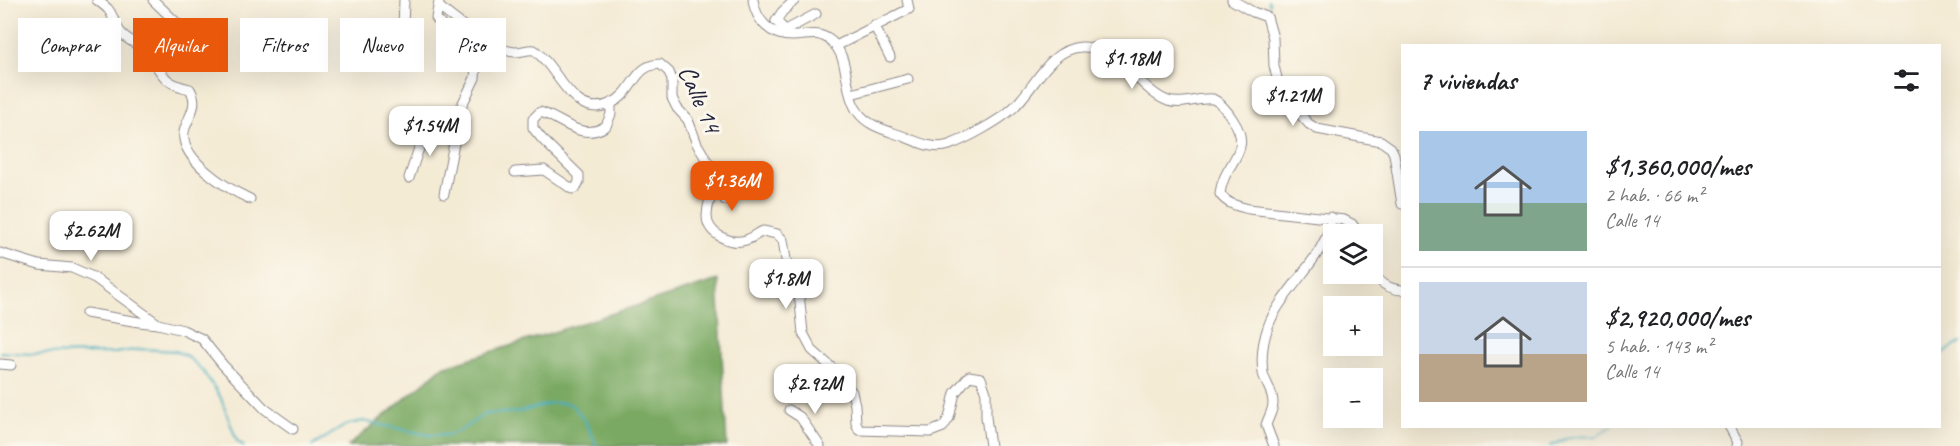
<!DOCTYPE html>
<html lang="es">
<meta charset="utf-8">
<style>
body{margin:0;font-family:Caveat,sans-serif;background:#f2f2f2;color:#202124;height:100vh;display:flex;flex-direction:column;font-size:22px;white-space:nowrap}
*{box-sizing:border-box;margin:0}
p{font-size:20px;color:#757577}
.icon{flex:none;width:33px;height:33px;fill:none;stroke:currentColor;stroke-width:2;stroke-linecap:round;stroke-linejoin:round}
.map{position:relative;flex:1;overflow:hidden}
.panel{position:absolute;left:1401px;top:44px;width:540px;height:384px;display:flex;flex-direction:column;background:#fff;border-radius:0px;box-shadow:0 6px 24px #0002}
.panel>*{flex:none}
.banner{position:absolute;left:18px;top:18px;width:570px;height:54px;display:flex;gap:12px}
.controls{position:absolute;left:1323px;top:224px;display:grid;gap:12px}
.controls a{display:grid;place-items:center;width:60px;height:60px;border-radius:0px;background:#fff;box-shadow:0 6px 24px #0002;font-size:30px}
.price{position:absolute;translate:-50% -51px;padding:0 14px;border-radius:12px;background:#fff;color:#222;font-size:20px;line-height:39px;filter:drop-shadow(0 2px 3px #0008)}
.price::after{content:'';position:absolute;left:50%;top:36px;width:18px;height:14px;margin-left:-9px;background:inherit;clip-path:polygon(0 0,100% 0,50% 100%)}
.price.current{background:#ea580c;color:#fff}
ul{padding:0;list-style:none}
li{display:flex;align-items:center;gap:18px;height:150px;padding:0 18px}
li+li{border-top:2px solid #e0e0e0}
li span{display:grid;place-items:center;flex:none;width:168px;height:120px;border-radius:0px;color:#555}
li>.icon{margin-inline-start:auto}
span .icon{width:72px;height:72px;fill:#fffc;stroke-width:1}
li b{font-size:26px}
h2{display:flex;justify-content:space-between;align-items:center;height:72px;padding:0 18px;font-size:26px}
.pill{padding:0 21px;border-radius:0px;background:#fff;box-shadow:0 6px 24px #0002;font-size:21px;line-height:54px}
.pill.current{background:#ea580c;color:#fff}
.map>svg:first-child{display:block}
.green{fill:#97c370;stroke:#5c7256;stroke-width:1.5}
.forest{fill:#79a962;stroke:#4e664e;stroke-width:1.5}
.lines{fill:none;stroke-linecap:round;stroke-linejoin:round}
.stream{stroke:#43aec2;stroke-width:2}
.minor-casing{stroke:#8b8688;stroke-width:11}
.minor{stroke:#fff;stroke-width:9}
.labels{text-anchor:middle;dominant-baseline:central;stroke-width:6;stroke-linejoin:round;paint-order:stroke}
.street-label{font-size:26px;fill:#22223b;stroke:#fbf7ec}
</style>
<div class="map">
<svg width="1960" height="446" viewBox="0 0 1960 446">
<rect width="100%" height="100%" fill="#fbf7ec"/>
<filter id="ink" filterUnits="userSpaceOnUse"><feTurbulence type="fractalNoise" baseFrequency=".0167" numOctaves="2"/><feDisplacementMap in="SourceGraphic" scale="12" xChannelSelector="R" yChannelSelector="G"/><feConvolveMatrix kernelMatrix="1 2 1 2 8 2 1 2 1" color-interpolation-filters="sRGB"/></filter>
<filter id="wash" filterUnits="userSpaceOnUse"><feTurbulence type="fractalNoise" baseFrequency=".008" numOctaves="4" result="noise"/><feDisplacementMap in="SourceGraphic" scale="24" xChannelSelector="R" yChannelSelector="G"/><feGaussianBlur stdDeviation="1.35" result="paint"/><feColorMatrix in="noise" values="0 0 0 0 0 0 0 0 0 0 0 0 0 0 0 0 0 1.4 0 .05"/><feComposite in="paint" operator="in"/></filter>
<g filter="url(#wash)">
<rect width="100%" height="100%" fill="#f4ebd5"/>
<path class="green" d="M269,22l11,32 -22,8 -10,-29 3,-1 -1,-4z"/>
<path class="forest" d="M718,280l9,166h-379l95,-79z"/>
<g class="lines">
<g class="stream">
<path d="M1268,0l2,5"/>
<path d="M0,352l32,2 83,-1 26,-4 34,2 12,5 15,14 18,26 17,45 7,5"/>
<path d="M1940,355l20,-12"/>
<path d="M312,446l34,-21 17,-4 65,14h21l12,-5 24,-16 34,-2 33,-9h15l7,4 11,14 12,25"/>
<path d="M1393,446h4"/>
<path d="M1550,446l20,-9 27,-1 15,-10"/>
</g>
</g>
</g>
<g filter="url(#ink)">
<g class="lines">
<g class="minor-casing">
<g id="minor">
<path d="M97,0c4,3 8,6 11,9 6,7 7,18 14,25 7,7 16,10 23,17 19,21 14,31 45,38 9,15 0,25 -5,39 -10,29 43,61 65,71"/>
<path d="M153,0l31,30"/>
<path d="M753,0c3,20 17,36 39,36 15,0 26,-6 39,5 20,17 12,51 27,71 10,15 32,19 47,25 14,6 30,13 44,8 17,-6 50,-24 63,-36 22,-19 36,-60 69,-62 37,-2 58,43 87,54 14,5 31,-4 45,-2 9,4 15,13 20,21 22,32 -10,42 -13,74 7,10 17,12 29,15l95,11 8,4 7,10"/>
<path d="M1232,0l21,12 14,5 6,21 1,28 7,28 28,30 8,5 64,12 10,7 3,6 8,50"/>
<path d="M439,2l-3,16 5,7 24,20 7,11 4,12 -1,10 -14,29 -17,87"/>
<path d="M438,6c17,14 56,45 77,46 7,0 13,-3 19,-2 25,17 38,72 78,53 23,-11 21,-38 48,-39l9,8 3,8v18l5,10 11,12 9,24 21,35c-5,12 -11,24 -11,37 0,18 23,29 39,24 6,-2 11,-6 17,-9l14,3 6,6 3,20 13,33 4,40 9,17 18,16 22,26 3,13 1,18 3,7 71,2 13,-5 6,-9 6,-25 14,-17 12,2 5,15v24l4,29"/>
<path d="M874,25l16,32"/>
<path d="M403,28l1,-28"/>
<path d="M782,32l34,-18"/>
<path d="M781,34l2,-6 -7,-7 6,-9 13,-12"/>
<path d="M836,46l73,-37 -2,-9"/>
<path d="M851,94l57,-15"/>
<path d="M713,170l7,1 3,4 2,25 5,-3 3,-11v-15"/>
<path d="M515,172l29,-2 28,19 4,-1 3,-6v-7l-37,-36 -9,-11v-9l7,-7c24,7 40,30 66,14l5,-12v-11"/>
<path d="M409,178l9,-27 10,-20 6,-1 20,13"/>
<path d="M0,253l39,12 33,3 23,10 63,46"/>
<path d="M1372,270c7,13 16,19 30,20"/>
<path d="M86,313l53,9 19,2 25,6 19,9 21,26 42,44 28,20"/>
<path d="M0,364l11,1"/>
<path d="M789,410l11,7 20,29"/>
<path d="M1729,426l9,16 -1,4"/>
<path d="M1274,446l-8,-21c2,-7 7,-14 7,-22 0,-12 -8,-20 -10,-30 -2,-15 0,-32 5,-46 12,-36 62,-73 63,-110"/>
</g>
</g>
<use href="#minor" class="minor"/>
</g>
</g>
<g class="labels">
<g class="street-label">
<text transform="translate(700 99) rotate(66)">Calle 14</text>
</g>
</g>
</svg>
<div class="controls">
<a><svg class="icon" aria-label="layers" viewBox="0 0 24 24"><path d="M12 4l9 5-9 5-9-5zM3 14l9 5 9-5"/></svg></a>
<a>+</a>
<a>−</a>
</div>
<b class="price" style="left:1132px;top:90px">$1.18M</b>
<b class="price" style="left:1293px;top:127px">$1.21M</b>
<b class="price" style="left:430px;top:157px">$1.54M</b>
<b class="price current" style="left:732px;top:212px">$1.36M</b>
<b class="price" style="left:91px;top:262px">$2.62M</b>
<b class="price" style="left:786px;top:310px">$1.8M</b>
<b class="price" style="left:815px;top:415px">$2.92M</b>
<div class="banner">
<a class="pill">Comprar</a>
<a class="pill current">Alquilar</a>
<a class="pill">Filtros</a>
<a class="pill">Nuevo</a>
<a class="pill">Piso</a>
</div>
<section class="panel">
<h2>7 viviendas<svg class="icon" aria-label="filters" viewBox="0 0 24 24"><path d="M4 7h16M4 17h16"/><circle cx="9" cy="7" r="2"/><circle cx="15" cy="17" r="2"/></svg></h2>
<ul>
<li><span style="background:linear-gradient(#a9c7e8 60%,#7fa58c 0)"><svg class="icon" aria-label="home" viewBox="0 0 24 24"><path d="M3 11l9-7 9 7M6 9v11h12V9"/></svg></span><div><b>$1,360,000/mes</b><p>2 hab. · 66 m²</p><p>Calle 14</p></div></li>
<li><span style="background:linear-gradient(#c9d6e8 60%,#b9a48a 0)"><svg class="icon" aria-label="home" viewBox="0 0 24 24"><path d="M3 11l9-7 9 7M6 9v11h12V9"/></svg></span><div><b>$2,920,000/mes</b><p>5 hab. · 143 m²</p><p>Calle 14</p></div></li>
</ul>
</section>
</div>
